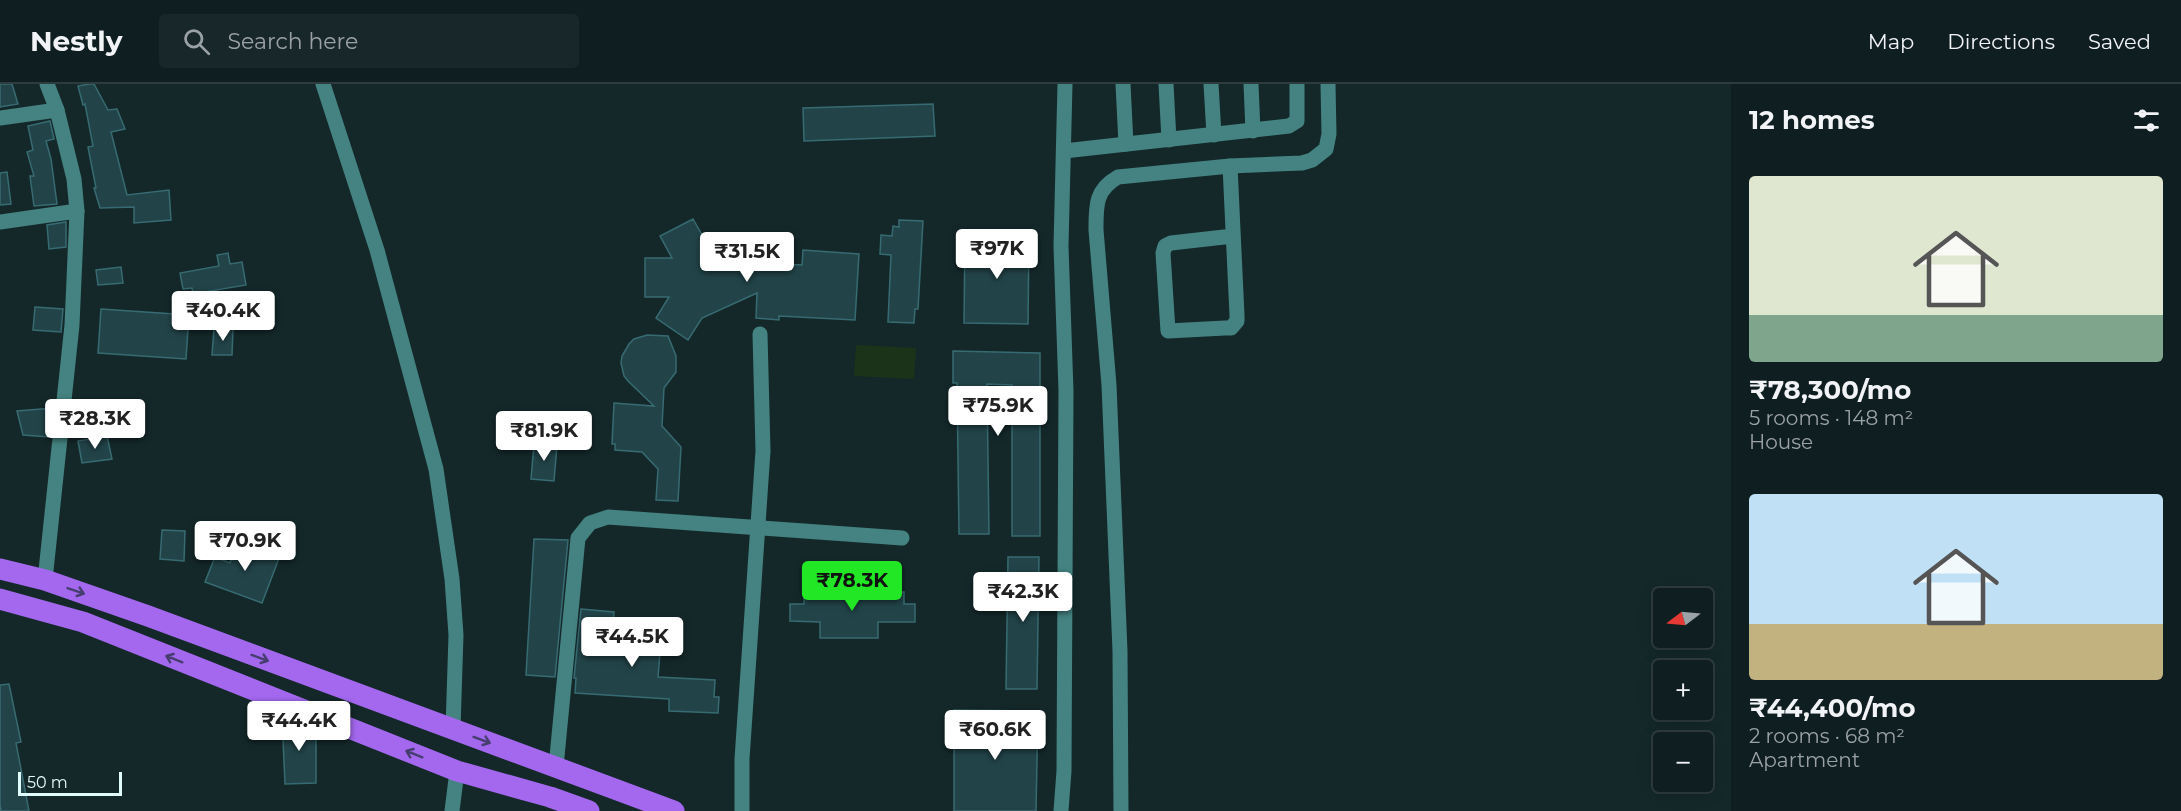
<!DOCTYPE html>
<meta charset="utf-8">
<style>
body{margin:0;font-family:Montserrat,sans-serif;background:#182729;color:#f1f3f6;height:100vh;display:flex;flex-direction:column;font-size:22px;white-space:nowrap}
*{box-sizing:border-box;margin:0}
p{font-size:20px;color:#9ba2a5}
.icon{flex:none;width:33px;height:33px;fill:none;stroke:currentColor;stroke-width:2;stroke-linecap:round;stroke-linejoin:round}
.map{position:relative;flex:1;overflow:hidden}
.side{display:flex;flex-direction:column;background:#0f1e20;width:450px}
.side>*{flex:none}
.needle{width:39px;rotate:254deg}
.controls{position:absolute;left:1653px;top:504px;display:grid;gap:12px}
.controls a{display:grid;place-items:center;width:60px;height:60px;border-radius:6px;background:#0f1e20;box-shadow:0 3px 15px #0003,0 0 0 2px #2f3c3e;font-size:30px}
.scale{position:absolute;left:18px;bottom:15px;width:104px;box-sizing:border-box;padding-left:6px;border:3px solid #e0fbfc;border-top:0;font-size:16px;line-height:21px;white-space:nowrap;color:#e0fbfc;-webkit-text-stroke:4px #14282a;paint-order:stroke}
.price{position:absolute;translate:-50% -51px;padding:0 14px;border-radius:6px;background:#fff;color:#222;font-size:20px;line-height:39px;filter:drop-shadow(0 2px 3px #0008)}
.price::after{content:'';position:absolute;left:50%;top:36px;width:18px;height:14px;margin-left:-9px;background:inherit;clip-path:polygon(0 0,100% 0,50% 100%)}
.price.current{background:#21e725;color:#111}
ul{padding:0;list-style:none}
li{display:grid;align-content:center;gap:12px;height:318px;padding:0 18px}
li span{display:grid;place-items:center;height:186px;border-radius:6px;color:#555}
li>.icon{margin-inline-start:auto}
span .icon{width:108px;height:108px;fill:#fffc;stroke-width:1}
li b{font-size:26px}
h2{display:flex;justify-content:space-between;align-items:center;height:72px;padding:0 18px;font-size:26px}
header{display:flex;align-items:center;gap:36px;box-sizing:border-box;height:84px;padding:0 30px;background:#0f1e20;border-bottom:2px solid #2f3c3e}
header strong{font-size:28px}
nav{display:flex;gap:33px;margin-inline-start:auto;font-size:21px}
.search{width:420px;height:54px;background:#182729;display:flex;align-items:center;gap:15px;box-sizing:border-box;padding:0 21px;border-radius:6px;color:#9ba2a5;font-size:22px}
main{display:flex;flex:1;min-height:0}
.map>svg:first-child{display:block}
.garden{fill:#1b3318}
.building{fill:#224449;stroke:#376b72;stroke-width:1.5}
.lines{fill:none;stroke-linecap:round;stroke-linejoin:round}
.minor{stroke:#448381;stroke-width:15}
.highway{stroke:#a368ee;stroke-width:21}
.oneway{stroke:#463e6f}
</style>
<header>
<strong>Nestly</strong>
<div class="search"><svg class="icon" aria-label="search" viewBox="0 0 24 24"><circle cx="10" cy="10" r="6"/><path d="M15 15l6 6"/></svg>Search here</div>
<nav><a>Map</a><a>Directions</a><a>Saved</a></nav>
</header>
<main>
<div class="map">
<svg width="1731" height="727" viewBox="0 0 1731 727">
<rect width="100%" height="100%" fill="#14282a"/>
<path class="garden" d="M856,261l60,3 -2,31 -60,-3z"/>
<g class="building">
<path d="M0,0h12l6,20 -18,3z"/>
<path d="M89,0h5l14,26 9,-1 8,20 -14,3 16,63 42,-5 2,30 -37,3v-16l-34,1 -6,-20h2l-8,-41 5,-1 -8,-42 -2,1 -5,-19z"/>
<path d="M933,20l2,32 -131,5 -1,-33z"/>
<path d="M50,37l4,18 -8,2 5,18 6,45 -23,2 -4,-30h4l-7,-24 6,-2 -5,-24z"/>
<path d="M7,88l4,32 -11,1v-32z"/>
<path d="M693,135l12,21 36,22 61,3 1,-15 56,4 -4,66 -76,-4v4l-23,-2 1,-25 -55,25 -14,22 -32,-22 13,-21h-24v-39h27l-12,-22z"/>
<path d="M899,136l24,1 -5,88h-3l-1,14 -26,-1 3,-67 -11,-1 1,-19 11,1 1,-10 6,1z"/>
<path d="M66,138v25l-17,2 -2,-24z"/>
<path d="M965,152l64,1 -1,87 -64,-1z"/>
<path d="M228,169l2,11 12,-2 4,23 -53,9 -1,-6 -9,1 -3,-16 39,-7 -2,-11z"/>
<path d="M121,183l2,16 -25,2 -2,-15z"/>
<path d="M35,223l28,2 -2,23 -28,-2z"/>
<path d="M101,225l88,6 -3,44 -88,-6z"/>
<path d="M214,244l19,1 -1,26h-20z"/>
<path d="M647,251l21,1 8,20v16l-12,16 -2,38 19,21 -3,54 -22,-1 2,-31 -16,-17 -27,-2v-6h-3l2,-41 40,3 -26,-25 -4,-5 -3,-13 1,-7 7,-12 5,-5z"/>
<path d="M953,267l87,2v183h-28v-151l-25,-1 2,150h-30l-2,-151h-4z"/>
<path d="M53,324l-3,29 -27,-2 -6,-24z"/>
<path d="M107,352l5,23 -30,4 -4,-22z"/>
<path d="M534,360l23,2 -3,35 -23,-2z"/>
<path d="M162,446l23,1 -1,30 -24,-2z"/>
<path d="M534,455l34,1 -13,137 -29,-2z"/>
<path d="M237,460l18,8 3,-7 23,8 -19,50 -57,-21 10,-25 15,6z"/>
<path d="M1008,473h31l-2,132h-31z"/>
<path d="M804,507l100,1v12h11v18h-37v16h-58v-16l-30,-1v-17h14z"/>
<path d="M581,525l33,3 -2,25 49,4 -3,36 57,3 -1,17h5l-1,16 -49,-2v-12l-94,-6 1,-15h-2z"/>
<path d="M9,600l12,58 -5,1 13,68h-28l-1,-6v-120z"/>
<path d="M954,626l84,1 -2,100h-82z"/>
<path d="M282,633l34,11v55l-31,1z"/>
</g>
<g class="lines">
<g class="minor">
<path d="M323,0l54,166 59,219 16,110 4,56 -3,94"/>
<path d="M1123,0l3,60"/>
<path d="M1166,0l3,56"/>
<path d="M1211,0l3,51"/>
<path d="M1251,0l2,47"/>
<path d="M0,34l57,-8"/>
<path d="M1064,67l225,-25 8,-5v-37"/>
<path d="M1230,82l7,149v6l-6,7h-6l-57,3 -5,-78 2,-7 6,-3 62,-7"/>
<path d="M0,138l77,-11"/>
<path d="M45,496l27,-255 5,-114 -3,-32 -17,-69 -10,-26"/>
<path d="M556,683l22,-229 12,-15 18,-6 294,21"/>
<path d="M452,727l5,-40"/>
<path d="M742,727v-52l21,-308 -3,-117"/>
<path d="M1061,727l3,-40 2,-380 -5,-145 4,-162"/>
<path d="M1121,727l-1,-160 -11,-266 -13,-155c0,-24 -1,-40 22,-53l112,-11 72,-3 10,-3 14,-11 3,-15 -1,-50"/>
</g>
<g class="highway">
<path d="M0,485l45,11 103,36 526,195"/>
<path d="M0,515l83,23 374,149 93,26 39,14"/>
</g>
</g>
<defs><path id="oneway-shaft" d="M-6 0H5M1.5-3L5.5 0L1.5 3" fill="none" stroke-width="1.6" stroke-linecap="round" stroke-linejoin="round" transform="scale(1.5)"/></defs>
<g class="oneway">
<use href="#oneway-shaft" transform="translate(76 507) rotate(19)"/>
<use href="#oneway-shaft" transform="translate(260 574) rotate(20)"/>
<use href="#oneway-shaft" transform="translate(174 575) rotate(-158)"/>
<use href="#oneway-shaft" transform="translate(482 656) rotate(20)"/>
<use href="#oneway-shaft" transform="translate(414 670) rotate(-158)"/>
</g>
</svg>
<div class="controls">
<a><svg class="needle" viewBox="-14 -14 28 28"><path d="M0-13l5 13h-10z" fill="#e53935"/><path d="M0 13l5-13h-10z" fill="#9ba2a5"/></svg></a>
<a>+</a>
<a>−</a>
</div>
<div class="scale">50 m</div>
<b class="price" style="left:997px;top:196px">₹97K</b>
<b class="price" style="left:747px;top:199px">₹31.5K</b>
<b class="price" style="left:223px;top:258px">₹40.4K</b>
<b class="price" style="left:998px;top:353px">₹75.9K</b>
<b class="price" style="left:95px;top:366px">₹28.3K</b>
<b class="price" style="left:544px;top:378px">₹81.9K</b>
<b class="price" style="left:245px;top:488px">₹70.9K</b>
<b class="price current" style="left:852px;top:528px">₹78.3K</b>
<b class="price" style="left:1023px;top:539px">₹42.3K</b>
<b class="price" style="left:632px;top:584px">₹44.5K</b>
<b class="price" style="left:299px;top:668px">₹44.4K</b>
<b class="price" style="left:995px;top:677px">₹60.6K</b>
</div>
<section class="side">
<h2>12 homes<svg class="icon" aria-label="filters" viewBox="0 0 24 24"><path d="M4 7h16M4 17h16"/><circle cx="9" cy="7" r="2"/><circle cx="15" cy="17" r="2"/></svg></h2>
<ul>
<li><span style="background:linear-gradient(#dfe7d0 75%,#7fa58c 0)"><svg class="icon" aria-label="home" viewBox="0 0 24 24"><path d="M3 11l9-7 9 7M6 9v11h12V9"/></svg></span><div><b>₹78,300/mo</b><p>5 rooms · 148 m²</p><p>House</p></div></li>
<li><span style="background:linear-gradient(#bfe0f5 70%,#c2b280 0)"><svg class="icon" aria-label="home" viewBox="0 0 24 24"><path d="M3 11l9-7 9 7M6 9v11h12V9"/></svg></span><div><b>₹44,400/mo</b><p>2 rooms · 68 m²</p><p>Apartment</p></div></li>
</ul>
</section>
</main>
